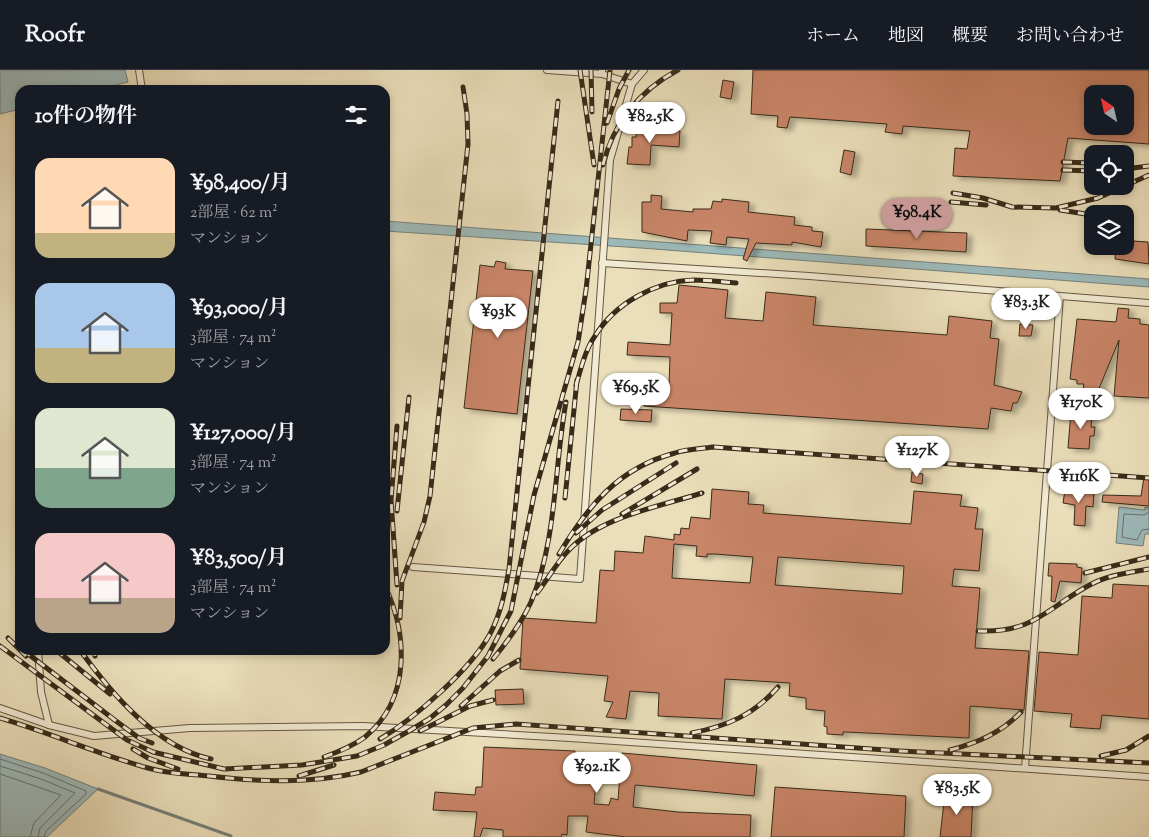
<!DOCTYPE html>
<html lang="ja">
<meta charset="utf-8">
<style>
body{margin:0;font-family:"Sorts Mill Goudy","Noto Serif JP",serif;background:#242831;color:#f1f3f6;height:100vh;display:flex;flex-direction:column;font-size:19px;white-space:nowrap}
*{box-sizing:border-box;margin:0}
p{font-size:16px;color:#9ea1a6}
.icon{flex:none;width:28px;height:28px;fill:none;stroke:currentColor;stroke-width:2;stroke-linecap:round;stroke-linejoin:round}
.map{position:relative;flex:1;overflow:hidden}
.panel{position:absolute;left:15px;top:15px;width:375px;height:570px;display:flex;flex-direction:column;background:#171b24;border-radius:15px;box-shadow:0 2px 8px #0003}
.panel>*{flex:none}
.needle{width:32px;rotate:326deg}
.fabs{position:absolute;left:1084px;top:15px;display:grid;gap:10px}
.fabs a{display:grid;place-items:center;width:50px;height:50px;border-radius:10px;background:#171b24;box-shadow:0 2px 8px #0003;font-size:25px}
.price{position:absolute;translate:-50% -42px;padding:0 11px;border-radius:18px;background:#fff;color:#222;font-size:16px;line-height:32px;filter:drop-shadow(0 1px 2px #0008)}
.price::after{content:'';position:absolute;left:50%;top:30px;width:15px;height:11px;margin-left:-8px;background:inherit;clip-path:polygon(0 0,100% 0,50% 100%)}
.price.selected{background:#c59692;color:#111}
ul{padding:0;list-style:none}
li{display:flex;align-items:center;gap:15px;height:125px;padding:0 20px}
li span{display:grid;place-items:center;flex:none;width:140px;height:100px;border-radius:15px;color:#555}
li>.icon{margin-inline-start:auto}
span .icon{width:60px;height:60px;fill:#fffc;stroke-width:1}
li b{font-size:21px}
h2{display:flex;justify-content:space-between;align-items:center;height:60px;padding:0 20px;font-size:21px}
header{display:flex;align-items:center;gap:30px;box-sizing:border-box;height:70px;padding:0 25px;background:#171b24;border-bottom:1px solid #363941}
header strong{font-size:24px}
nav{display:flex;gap:28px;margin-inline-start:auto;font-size:18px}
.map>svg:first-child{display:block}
.water{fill:#9dbabb;stroke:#75817a}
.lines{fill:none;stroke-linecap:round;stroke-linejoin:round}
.shore{stroke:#6a726a;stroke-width:1}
.stream{stroke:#75817a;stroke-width:3}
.building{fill:#c98567;stroke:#382b19;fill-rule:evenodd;filter:url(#shadow)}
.lane-casing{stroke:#655842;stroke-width:8}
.lane{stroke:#f2ead3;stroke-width:6}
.rail-casing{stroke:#382b19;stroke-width:5}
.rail{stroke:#f2ead3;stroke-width:3;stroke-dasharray:9;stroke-linecap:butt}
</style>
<header>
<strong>Roofr</strong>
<nav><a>ホーム</a><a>地図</a><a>概要</a><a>お問い合わせ</a></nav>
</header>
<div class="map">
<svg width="1149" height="767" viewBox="0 0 1149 767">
<defs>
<filter id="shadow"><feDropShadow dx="5.5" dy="3" stdDeviation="2.5" flood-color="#0004"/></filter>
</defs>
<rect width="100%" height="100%" fill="#ebdfbb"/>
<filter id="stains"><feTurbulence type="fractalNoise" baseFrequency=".004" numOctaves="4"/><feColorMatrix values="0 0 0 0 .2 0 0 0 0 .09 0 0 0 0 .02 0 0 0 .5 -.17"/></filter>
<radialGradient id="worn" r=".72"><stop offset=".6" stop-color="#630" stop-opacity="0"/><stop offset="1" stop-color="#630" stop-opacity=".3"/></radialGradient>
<g class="water">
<path d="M0,0h125l3,12 -32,8h-76v19l-20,5z"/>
<path d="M385,151l764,58v8l-508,-39 -256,-17z"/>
<path d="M1119,437l26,3v-3l4,1v26h-4l-2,12 -27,-3z"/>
<path d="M0,684l45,14 53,21 -51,48h-47z"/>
</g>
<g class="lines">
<g class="shore">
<path d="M1149,442l-5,3 -20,-1 -2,23 15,3 5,-10 7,-1"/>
<path d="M0,689l43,14 43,18v3l-40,37 -2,6"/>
<path d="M0,696l41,13 34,14 -35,35 -2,9"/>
<path d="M0,704l61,21 -27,28 -4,14"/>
</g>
<path class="stream" d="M98,719l133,47"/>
</g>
<g class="building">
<path d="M753,0h396v74l-81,-6 -8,43 -107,-5 2,-28 12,1 3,-18 -67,-5 -1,8 -17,-2 2,-8 -97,-7 -3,11 -10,-1 1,-11 -27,-2zM1092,24h33v32h-33z"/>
<path d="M723,10l11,2 -3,17 -11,-2z"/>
<path d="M637,56l43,5 -1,16 -28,-2 -1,20 -23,-1 2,-17h3v-10h4z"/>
<path d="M844,80l11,2 -4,23 -11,-3z"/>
<path d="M651,125l11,1 -1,13 32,3v-3h18l2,-8 9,1v-3l27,3 -1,10 47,5 -1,8 18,2v4l11,1 -2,15 -29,-5v3l-36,-2 -9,18 -4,-2 6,-20 -22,-2 -1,8 -16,-2 2,-12 -24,-1 -1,11 -45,-9v-30h9z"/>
<path d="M866,159l101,4 -1,19 -100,-6z"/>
<path d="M1133,171l15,1 1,22 -34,-5 1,-13h9v-4z"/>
<path d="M496,191l10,2 -1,6 28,2 -16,143 -53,-6 16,-143 14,2z"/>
<path d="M679,215l49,5 -3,28 38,3 3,-29 50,5 -3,28 134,10 2,-19 43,5 -2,17 9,1 -5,46 28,7 -5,11h-4l-2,8 -20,-3 -3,21 -344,-23 1,-9 8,1 1,-15 15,2 1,-28 -43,-2 1,-13 42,3 2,-32h-12v-10h17z"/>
<path d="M1118,238l11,1 -1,9 12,1v5l9,1v73l-35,-2 5,-56 -21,51 -15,-1 1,-6h-7v-4l-7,-1 7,-60 39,3z"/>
<path d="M1020,254l13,1 -2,11h-12z"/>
<path d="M621,339l31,1 -1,12 -31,-2z"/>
<path d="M1071,341l21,2 -1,14h4l-1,9h-4l-1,13 -21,-1z"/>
<path d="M912,402l11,2 -1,10 -11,-2z"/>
<path d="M1144,407h5v29l-47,-4 1,-7 38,1z"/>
<path d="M712,419l37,3 -1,12 16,1 -1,8 148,11 3,-33 48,4 -2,11 18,2 -3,21h8l-4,42 -25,-2 -2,17 28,2 -5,60 54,3 -5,59 -54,-4 -1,32 -123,-6h-3v3l-16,-1v-7l-3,-1 1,-15 -19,-2v-11l-17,-2 1,-13 -65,-4 -3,40 -64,-3 1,-23 -29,-2 -4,28 -20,-2 7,-15 -9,-1 4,-25 -88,-7 3,-51 73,5 4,-53 14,1 1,-20 28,2 2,-17 29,4v-6l6,1 1,-7 8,1 2,-12 19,2zM674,474l23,2 -1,10 11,1v-3h8l38,3 -3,26 -78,-5zM778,487l126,9 -2,28 -127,-9z"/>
<path d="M1065,420l29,3 -1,14 -7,-1 -1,20 -11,-1 1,-20 -12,-2z"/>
<path d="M1049,493l28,1v3l5,1 -1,15 -21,-2 -5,21 -4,-1 1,-25h-4z"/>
<path d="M1113,514l36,2v133l-47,-4 -2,14 -30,-2 2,-13 -38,-3 5,-59 39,3 4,-59 30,2z"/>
<path d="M523,619l1,15 -28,1 -1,-15z"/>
<path d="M484,677l91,4v3l35,2h12v-3l135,12 -3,31 -119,-11 -2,22 45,5 73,3 -1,22h-124l-40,-5 2,-16h-20l-1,19 -5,-1 -1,3h-58v-7l-20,-2 -3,9h-6l3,-25 -44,-2 2,-18 40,3 1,-8h6zM597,702l23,2 -2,26 -7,-2 -2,7 -15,-1z"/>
<path d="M775,717l131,9 -2,41h-133z"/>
<path d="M945,723l28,1 -2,43h-31z"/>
</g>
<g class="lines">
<g class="lane-casing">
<g id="lane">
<path d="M139,0l3,20"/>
<path d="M547,0l55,4"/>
<path d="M602,0v4l30,10"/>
<path d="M602,193l207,13 340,27"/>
<path d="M413,497l167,12 30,-419 22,-76 12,-14"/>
<path d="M38,580l3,42 8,33"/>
<path d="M0,638l49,17 45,11 96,-8 173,-2 207,12 579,39"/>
<path d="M1025,698l35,-472"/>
</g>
</g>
<use href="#lane" class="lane"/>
<g class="rail-casing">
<g id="rail">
<path d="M580,0l14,95"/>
<path d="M591,0l1,42"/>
<path d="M607,53l12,-34 10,-19"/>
<path d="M1063,92l28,1"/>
<path d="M603,95c10,-42 37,-75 75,-95"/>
<path d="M1125,99l24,-3"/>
<path d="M1063,100l29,1"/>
<path d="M953,123l30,5 29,9 44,1 42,-10 51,-23"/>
<path d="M951,132l35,3"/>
<path d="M1060,140l32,5"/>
<path d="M1125,151h3"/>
<path d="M576,315c5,-16 9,-35 19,-49 20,-33 61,-55 99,-56 14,0 28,2 42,3"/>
<path d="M565,428l12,-118"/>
<path d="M397,441l12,-114"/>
<path d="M622,444l75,-45"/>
<path d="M576,463l26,-23 74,-47"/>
<path d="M559,484c29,-48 59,-86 116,-101 12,-4 25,-4 38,-6l436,31"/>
<path d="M1085,503l64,-16"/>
<path d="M397,515l-6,-85 6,-74"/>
<path d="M537,523c11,-14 20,-31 32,-43 31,-33 92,-44 133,-57"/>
<path d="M400,548l2,-37 22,-59 6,-26 38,-352 -1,-30 -4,-27"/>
<path d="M978,561c54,2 66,-20 108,-44 20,-12 41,-14 63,-18"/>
<path d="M8,568l18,18"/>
<path d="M0,576l127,94 26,12 71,17 78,-4 55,-9 27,-11 25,-14 20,-12 17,-14 17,-17 25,-32 23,-45 23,-116 44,-153 8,-52 24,-220"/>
<path d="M23,580l93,71 23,17 13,5"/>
<path d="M56,580l54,44"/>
<path d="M80,580c31,43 76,97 131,109"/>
<path d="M94,580l1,6"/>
<path d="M493,589c14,-17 29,-37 38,-57 26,-62 23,-134 35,-200"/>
<path d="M461,636l39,-35 19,-11"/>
<path d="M0,648c50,15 98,36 148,50 21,6 40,6 61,8 51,6 101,8 152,-4l112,-44 43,-4 384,27 249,12"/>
<path d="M420,661l50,-25 23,-6"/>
<path d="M692,663c35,-7 62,-18 86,-46"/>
<path d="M380,669c35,-21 91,-70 110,-105 11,-21 15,-42 19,-65l49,-468"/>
<path d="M133,679l15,9 30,11"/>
<path d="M950,680c27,-7 51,-17 71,-38"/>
<path d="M1101,686l25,-6 23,-14"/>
<path d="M324,687c14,-5 29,-11 41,-20 46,-38 43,-102 20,-151"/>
<path d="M299,706l35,-11"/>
</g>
</g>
<use href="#rail" class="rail"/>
</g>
<rect width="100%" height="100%" filter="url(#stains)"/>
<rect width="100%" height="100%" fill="url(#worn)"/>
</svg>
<div class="fabs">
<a><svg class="needle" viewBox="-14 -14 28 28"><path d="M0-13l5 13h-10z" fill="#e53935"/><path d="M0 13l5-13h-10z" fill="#9ea1a6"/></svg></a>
<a><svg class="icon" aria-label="locate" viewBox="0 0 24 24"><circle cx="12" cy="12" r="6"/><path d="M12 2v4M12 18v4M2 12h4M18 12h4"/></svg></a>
<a><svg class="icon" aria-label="layers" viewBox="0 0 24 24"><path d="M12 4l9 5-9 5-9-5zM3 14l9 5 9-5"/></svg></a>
</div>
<b class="price" style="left:650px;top:74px">¥82.5K</b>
<b class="price selected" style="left:917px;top:170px">¥98.4K</b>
<b class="price" style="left:1026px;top:260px">¥83.3K</b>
<b class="price" style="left:498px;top:269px">¥93K</b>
<b class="price" style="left:636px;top:345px">¥69.5K</b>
<b class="price" style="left:1081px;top:360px">¥170K</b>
<b class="price" style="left:917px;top:408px">¥127K</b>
<b class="price" style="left:1079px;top:434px">¥116K</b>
<b class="price" style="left:597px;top:724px">¥92.1K</b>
<b class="price" style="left:957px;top:746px">¥83.5K</b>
<section class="panel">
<h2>10件の物件<svg class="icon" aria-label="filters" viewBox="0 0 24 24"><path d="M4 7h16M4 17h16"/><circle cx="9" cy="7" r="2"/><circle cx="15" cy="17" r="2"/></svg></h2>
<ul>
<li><span style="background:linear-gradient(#ffd9b3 75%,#c2b280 0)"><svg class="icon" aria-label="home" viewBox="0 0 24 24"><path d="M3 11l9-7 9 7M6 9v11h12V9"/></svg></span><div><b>¥98,400/月</b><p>2部屋 · 62 m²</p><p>マンション</p></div></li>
<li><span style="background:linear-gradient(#a9c7e8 65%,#c2b280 0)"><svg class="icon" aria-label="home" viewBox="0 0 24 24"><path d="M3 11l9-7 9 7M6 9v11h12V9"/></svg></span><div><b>¥93,000/月</b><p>3部屋 · 74 m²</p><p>マンション</p></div></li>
<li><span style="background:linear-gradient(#dfe7d0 60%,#7fa58c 0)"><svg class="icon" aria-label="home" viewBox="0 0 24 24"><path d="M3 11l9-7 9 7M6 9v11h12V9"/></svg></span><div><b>¥127,000/月</b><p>3部屋 · 74 m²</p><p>マンション</p></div></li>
<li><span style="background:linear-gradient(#f6c9c9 65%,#b9a48a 0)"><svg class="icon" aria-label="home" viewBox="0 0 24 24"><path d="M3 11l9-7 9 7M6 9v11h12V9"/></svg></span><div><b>¥83,500/月</b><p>3部屋 · 74 m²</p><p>マンション</p></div></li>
</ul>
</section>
</div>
